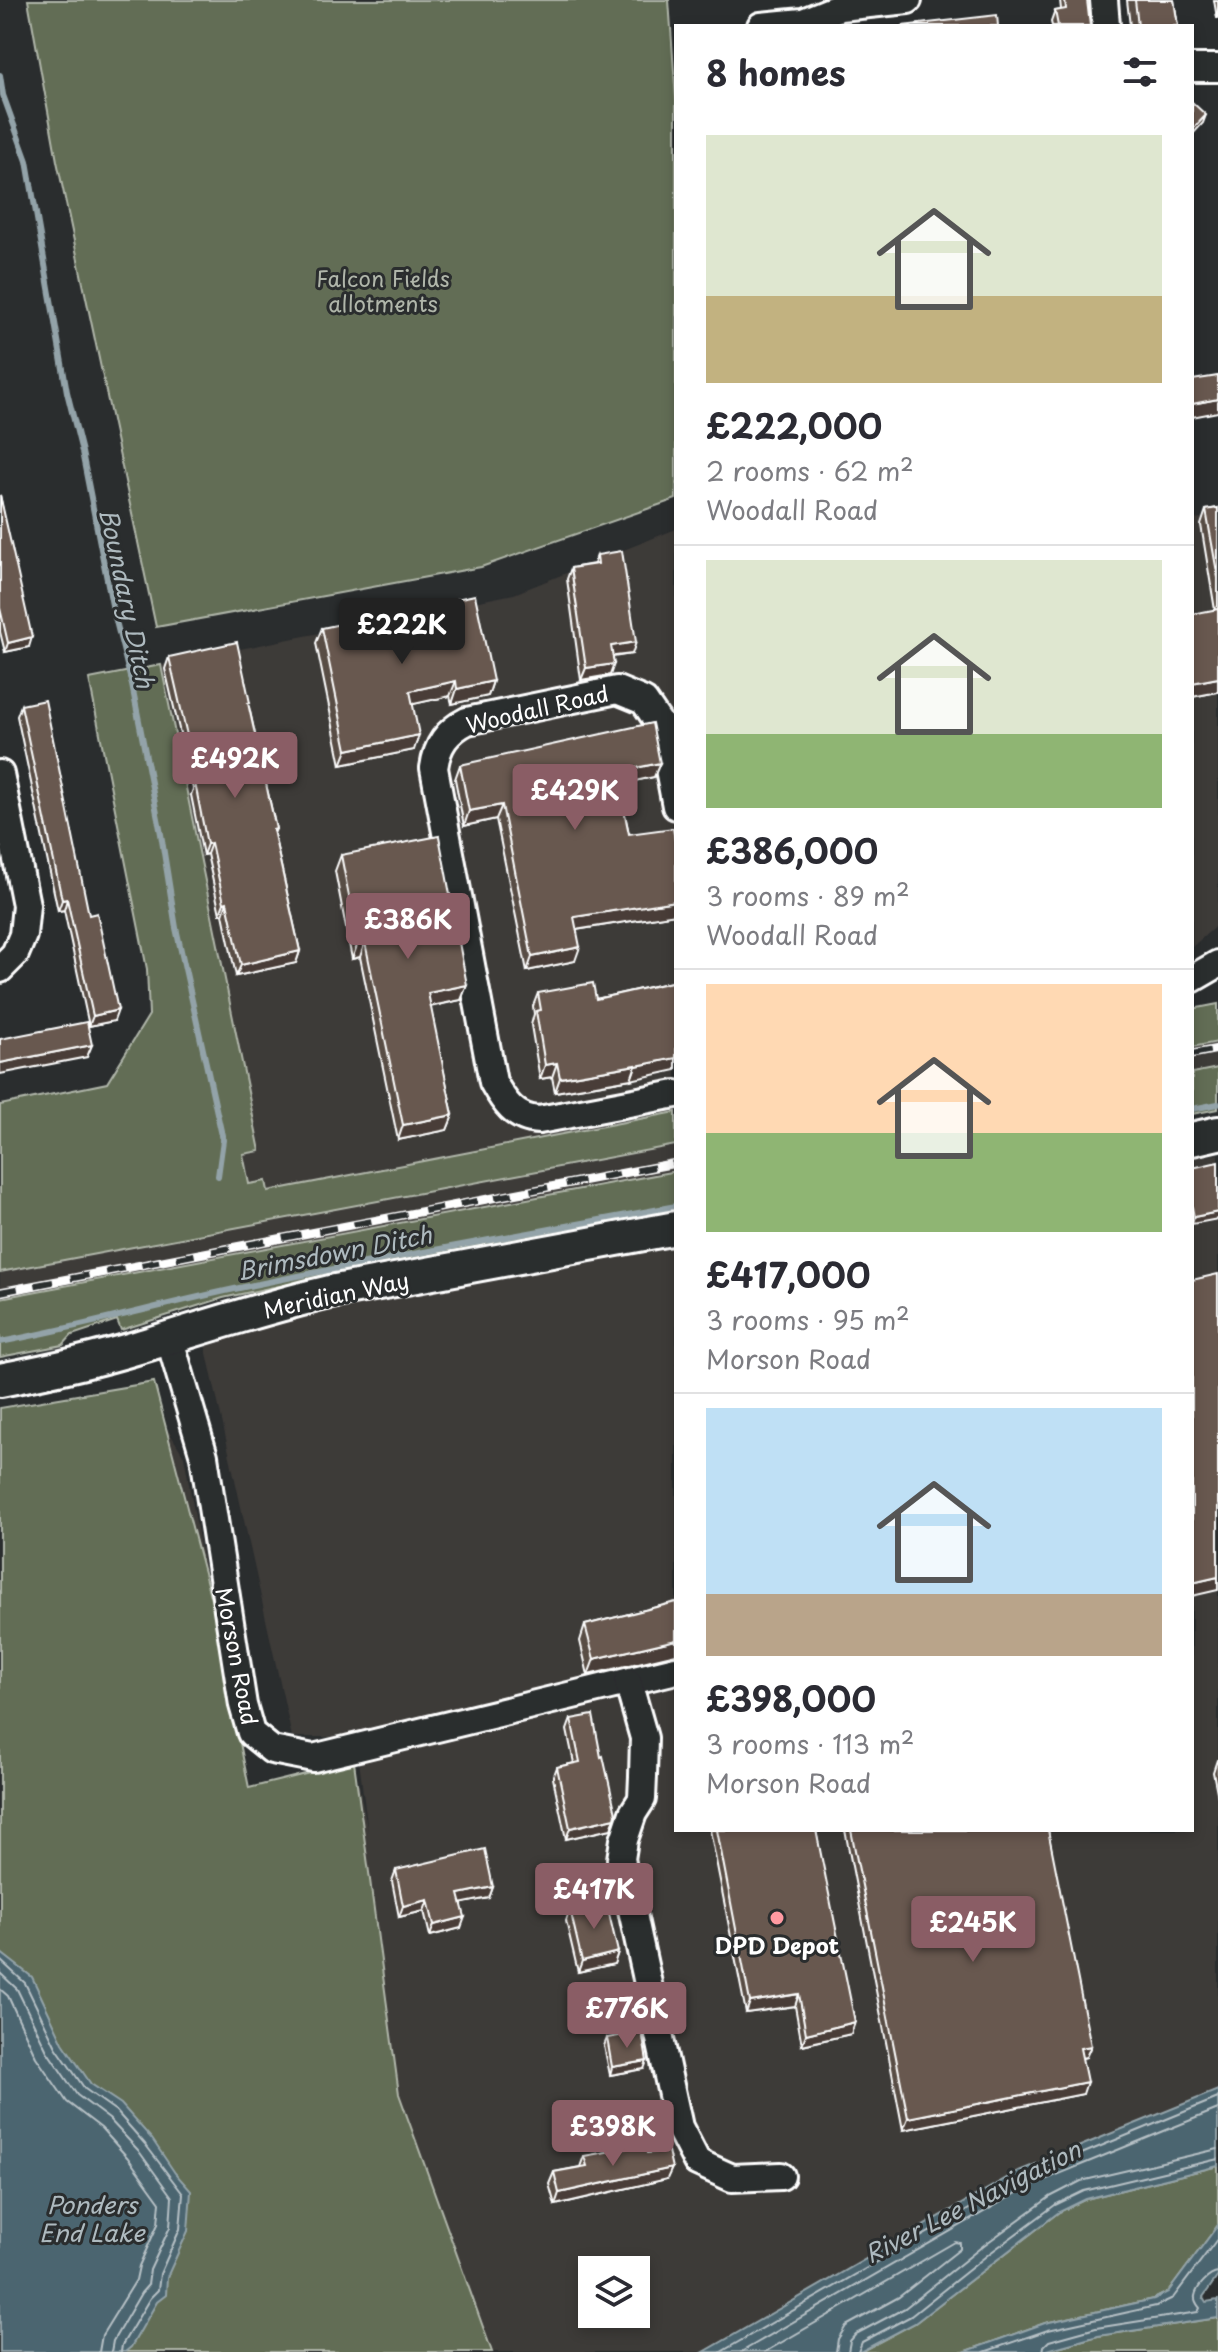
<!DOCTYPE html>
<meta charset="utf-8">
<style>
body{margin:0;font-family:"Playpen Sans",sans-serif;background:#f7f7f7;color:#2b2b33;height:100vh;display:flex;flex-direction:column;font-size:30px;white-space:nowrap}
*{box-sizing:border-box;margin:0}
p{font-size:26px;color:#7c7c81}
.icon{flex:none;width:44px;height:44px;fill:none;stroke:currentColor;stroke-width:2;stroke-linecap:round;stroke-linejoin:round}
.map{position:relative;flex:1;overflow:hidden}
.panel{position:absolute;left:674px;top:24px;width:520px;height:1808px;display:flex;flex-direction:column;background:#fff;border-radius:0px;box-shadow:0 4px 12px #0003}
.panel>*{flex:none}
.buttons{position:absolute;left:578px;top:2256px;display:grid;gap:16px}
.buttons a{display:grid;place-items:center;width:72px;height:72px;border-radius:0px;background:#fff;box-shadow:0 4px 12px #0003;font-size:40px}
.price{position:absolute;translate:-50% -68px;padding:0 18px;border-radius:8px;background:#8a5d65;color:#fff;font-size:26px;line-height:52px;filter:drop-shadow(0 2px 4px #0008)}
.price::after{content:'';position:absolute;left:50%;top:48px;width:24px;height:18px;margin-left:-12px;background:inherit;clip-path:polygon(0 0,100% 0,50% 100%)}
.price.current{background:#222;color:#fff}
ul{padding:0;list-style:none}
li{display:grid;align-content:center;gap:16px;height:424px;padding:0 32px}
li+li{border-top:2px solid #e1e1e2}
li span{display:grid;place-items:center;height:248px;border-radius:0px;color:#555}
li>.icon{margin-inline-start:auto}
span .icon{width:144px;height:144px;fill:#fffc;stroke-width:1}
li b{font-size:34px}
h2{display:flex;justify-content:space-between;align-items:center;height:96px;padding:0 32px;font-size:34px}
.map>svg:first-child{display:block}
.built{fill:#3d3a38;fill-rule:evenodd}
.green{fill:#626d54;stroke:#b0b6aa;stroke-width:2}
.water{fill:#4b6570;stroke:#93a3a9;stroke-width:2}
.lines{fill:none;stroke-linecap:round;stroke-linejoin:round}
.shore{stroke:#b7c1c6;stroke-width:2}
.stream{stroke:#93a3a9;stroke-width:6}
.minor-casing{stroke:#fff;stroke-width:32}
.major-casing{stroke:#fff;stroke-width:38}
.minor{stroke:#2a2d2e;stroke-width:26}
.major{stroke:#2a2d2e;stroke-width:32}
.rail-casing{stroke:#fff;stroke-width:9}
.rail{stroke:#2a2d2e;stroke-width:6;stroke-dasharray:18;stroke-linecap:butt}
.wall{fill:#594d44;stroke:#fff;stroke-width:2}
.shaded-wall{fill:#493e37;stroke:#fff;stroke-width:2}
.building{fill:#68594f;stroke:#fff;stroke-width:2}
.poi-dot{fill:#ff9aa2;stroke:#2a2d2e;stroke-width:3}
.labels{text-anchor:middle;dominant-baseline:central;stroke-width:6;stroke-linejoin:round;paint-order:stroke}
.park-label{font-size:22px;fill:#b0b6aa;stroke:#2a2d2e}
.street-label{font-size:22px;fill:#fff;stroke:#2a2d2e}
.poi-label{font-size:22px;font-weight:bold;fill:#fff;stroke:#2a2d2e}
.water-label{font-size:24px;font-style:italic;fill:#aebabf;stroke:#2a2d2e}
</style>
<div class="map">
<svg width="1218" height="2352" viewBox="0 0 1218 2352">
<rect width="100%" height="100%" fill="#2a2d2e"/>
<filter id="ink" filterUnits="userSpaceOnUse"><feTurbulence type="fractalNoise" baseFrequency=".0125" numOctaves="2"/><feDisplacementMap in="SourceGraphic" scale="16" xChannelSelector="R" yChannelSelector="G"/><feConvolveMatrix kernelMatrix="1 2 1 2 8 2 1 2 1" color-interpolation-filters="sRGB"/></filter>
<g filter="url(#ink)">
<g class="built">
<path d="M1218,514v410l-26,23v-427z"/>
<path d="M676,529v583l-408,79 -20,-7 -5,-30 17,-4 -99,-485 353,-71z"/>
<path d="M1218,1042v26l-26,5v-26z"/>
<path d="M676,1145v26l-676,127v-26z"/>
<path d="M1218,1154v936l-199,81 -315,181h-704l164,-928 20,32 68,375 53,-30 54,-16 9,47 -12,-95h-64l-89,-402 121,-26 352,-63v584h516v-672zM592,2270h44v44h-44z"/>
</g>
<g class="green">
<path d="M28,0h641l7,100v399l-195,68 -325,60 -99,-466z"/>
<path d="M161,665l99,486 -17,3 6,30 17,-3 2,10 408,-79v33l-676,127v-167l107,-22 42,-68 -2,-46 -58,-290z"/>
<path d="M1218,1004v38l-26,5v-38z"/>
<path d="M1218,1068v41l-26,5v-41z"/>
<path d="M676,1171v41l-407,76 -46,10 -102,32 -4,-10 -45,15 -9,10 -63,12v-59z"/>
<path d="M154,1382l59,225 36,181 105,-26 45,332 93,258h-492v-944z"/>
<path d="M1218,2166v59l-50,67 -14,7 -109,24 -81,29h-104l55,-29 144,-111 27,-13z"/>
<path d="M1218,2318v34h-178l58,-16z"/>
</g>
<g class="water">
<path d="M0,1952l32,25 31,66 28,41 30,20 31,35 23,34 16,18 -3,40 -21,46 -1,18 -9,7 -26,45 -6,5h-125z"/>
<path d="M1218,2090v76l-132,33 -27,13 -144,111 -55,29h-156l315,-181z"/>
<path d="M1218,2225v51l-15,21 3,5 12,-2v18l-120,18 -58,16h-76l81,-29 109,-24 14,-7z"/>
</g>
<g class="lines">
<g class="shore">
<path d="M0,1960l25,23 31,64 29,42 31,22 29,33 38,50 -3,35 -20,45 -2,16 -8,8 -28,47 -1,7"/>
<path d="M0,1973l17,16 30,62 30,44 32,24 29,31 34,47 -2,30 -20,43 -2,15 -7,8 -28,48 -2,11"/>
<path d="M0,1989l8,7 28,61 31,45 34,26 27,30 32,44 -2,22 -19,42 -3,14 -34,55 -3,17"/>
<path d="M721,2352l302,-174 195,-80"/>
<path d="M741,2352l286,-165 191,-78"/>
<path d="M765,2352l190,-110 5,1v6l-61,48 -53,29 -8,13 -2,13"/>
<path d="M848,2352l2,-11 6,-7 49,-26 79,-63 66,-48 31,-16 137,-32"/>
<path d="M858,2352l4,-10 49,-26 79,-63 65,-48 29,-14 134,-32"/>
<path d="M984,2352l64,-22 108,-24 17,-8 45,-60"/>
<path d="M1043,2352l1,-6 5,-5 47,-13 102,-16 2,-4c-3,-4 -6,-7 -5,-12 2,-10 14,-22 23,-23"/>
</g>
<g class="stream">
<path d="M0,75l3,20 24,66 40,231 15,60 30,153 20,80 29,149 15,94 47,212 -5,36"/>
<path d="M1192,1109l26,-5"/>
<path d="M0,1342c82,-15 162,-38 244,-55 143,-30 288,-54 432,-81"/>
</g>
<g class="minor-casing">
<g id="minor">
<path d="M1104,0l2,26"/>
<path d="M761,26l42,-4 37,-15 68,-7"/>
<path d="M1192,68h26"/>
<path d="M0,774l26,131 -3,30 -8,19 -15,15"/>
<path d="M676,806l-15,-80 -17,-25 -27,-11 -150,31c-20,10 -30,24 -33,47l59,314c11,20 22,37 46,38l137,-26"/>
<path d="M1192,979l26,-15"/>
<path d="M169,1337l35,119 39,249 8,28 21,17 41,8 363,-88"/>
<path d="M628,1682l16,56 -1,38 -1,23 -9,14 -9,27 -3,19 58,268 18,35 35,16 49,-2"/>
</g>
</g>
<g class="major-casing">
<g id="major">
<path d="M1192,1139l26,-6"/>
<path d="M0,1380c47,-9 93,-19 139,-33 63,-19 126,-40 191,-55l346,-64"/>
</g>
</g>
<use href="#minor" class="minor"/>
<use href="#major" class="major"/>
<g class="rail-casing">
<g id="rail">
<path d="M1192,1054l26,-5"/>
<path d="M0,1292l676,-129"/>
</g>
</g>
<use href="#rail" class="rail"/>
</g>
<g class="wall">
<path d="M1060,0h27l3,26h-38l-1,-4 4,-11 6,-1z"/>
<path d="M1127,0h47l4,26h-48z"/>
<path d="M1214,0h4v18h-1z"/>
<path d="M0,495l29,152 -24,5 -5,-20z"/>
<path d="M1218,508v184l-26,5 23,-87 -14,-85 5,-15z"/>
<path d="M597,555l35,99 -19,3 -3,18 -29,5 -14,-101 4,-11 23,-4z"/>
<path d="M322,628l171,53 -5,15 -36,8 -2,-8 -37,8 1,46 -73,15 -25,-122z"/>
<path d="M169,657l80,50 27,122 -2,5 26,117 -4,12 -60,13 -13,-62h-3l-13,-60 -4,1 -12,-60 2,-6 -28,-120z"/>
<path d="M21,705l93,316 -25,5 -25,-116 -6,1 -41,-195z"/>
<path d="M460,765l194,12 -35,7 10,50 47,13v67l-100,16 -1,31 -48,10 -31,-152 -32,7 -9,-47z"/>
<path d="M341,855l126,130 -6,15 -31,7 23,108 -6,15 -49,10 -38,-183 -8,2 -17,-88z"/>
<path d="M676,981l-45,99v-1l-76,13 -3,-15 -12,2 -9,-54 3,-11 -1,-8 5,-13 58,6z"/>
<path d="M676,1602v52l-88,21 -8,-34 5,-16z"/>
<path d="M571,1719l30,38 10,72 -45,10 -13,-61 4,-11 17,-4 -7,-33z"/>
<path d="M1217,1760h1v37l-5,-25z"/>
<path d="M710,1830h106l35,204 -49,11 -7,-39 -49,7z"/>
<path d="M845,1830h203l38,227 -4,1 1,36 -180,36z"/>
<path d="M396,1870l97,17 -4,11 -27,5 -1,25 -31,8 -6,-25 -25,6 -7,-36z"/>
<path d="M570,1909l48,43 -4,12 -36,8 -12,-51z"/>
<path d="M607,2038l37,31 -34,6 -6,-29z"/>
<path d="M647,2153l20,26 -112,26 -6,-21 5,-12 26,-5 4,-11z"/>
</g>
<g class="shaded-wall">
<path d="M1206,115l-3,8 -11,12v-5z"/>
<path d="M1218,399v13l-26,5v-13z"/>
<path d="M32,637l-3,10 -24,5 3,-9z"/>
<path d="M636,642l-4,12 -25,3 4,-11z"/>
<path d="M614,664l-4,11 -29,5 5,-12z"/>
<path d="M1218,678v14l-26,5v-14z"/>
<path d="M456,681l-6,15 -45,10 5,-15z"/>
<path d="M493,681l-5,15 -36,8 5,-15z"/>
<path d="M419,735l-5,15 -73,15 6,-15z"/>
<path d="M660,763l-6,14 -43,9 5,-14z"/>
<path d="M502,805l-6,14 -32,7 5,-15z"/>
<path d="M211,843l-4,11 -4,1 4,-11z"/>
<path d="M67,899l-3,11 -6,1 4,-11z"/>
<path d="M676,901v13l-107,17 5,-14z"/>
<path d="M227,902l-4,12h-3l4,-11z"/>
<path d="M365,942l-5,15 -8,2 6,-16z"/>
<path d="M580,947l-5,14 -48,10 5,-14z"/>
<path d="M300,951l-4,12 -60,13 5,-11z"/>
<path d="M467,985l-6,15 -39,8 6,-15z"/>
<path d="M118,1010l-4,11 -25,5 4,-10z"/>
<path d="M92,1045l-5,12 -87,17v-11z"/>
<path d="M676,1058v12l-45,10 5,-14z"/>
<path d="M557,1063l-5,14 -12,2 5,-14z"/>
<path d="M636,1065l-5,14 -76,13 5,-14z"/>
<path d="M453,1115l-6,15 -49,10 5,-15z"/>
<path d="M1218,1212v7l-26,5 2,-7z"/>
<path d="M1218,1577v13l-26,6v-13z"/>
<path d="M676,1640v14l-88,21 6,-16z"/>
<path d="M615,1818l-4,11 -45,10 4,-11z"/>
<path d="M493,1887l-4,11 -34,7 4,-11z"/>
<path d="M428,1900l-4,11 -25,6 4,-11z"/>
<path d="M465,1917l-4,11 -31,8 4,-11z"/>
<path d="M618,1952l-4,12 -36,8 4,-11z"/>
<path d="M799,1994l-4,12 -49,7 4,-11z"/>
<path d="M855,2022l-4,12 -49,11 4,-11z"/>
<path d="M1091,2046l-5,11 -10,2 4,-11z"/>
<path d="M647,2061l-3,8 -34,6 2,-8z"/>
<path d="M1087,2082l-4,12 -180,36 5,-12z"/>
<path d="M672,2168l-5,11 -112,26 4,-12z"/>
</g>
<g class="building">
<path d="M1065,0h22l3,26h-32l-3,-15 11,-2z"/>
<path d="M1135,0h39l4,26h-40z"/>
<path d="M997,15l1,11h-96z"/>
<path d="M1192,102l14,13 -14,15z"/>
<path d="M1218,376v23l-26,5v-24z"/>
<path d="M0,495l32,142 -24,6 -8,-35z"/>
<path d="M1218,508v70l-12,-68z"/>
<path d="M622,551l14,91 -25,4 3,18 -28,4 -15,-100 27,-4 -1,-9z"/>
<path d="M475,595l18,86 -36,8 -1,-8 -46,10 9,44 -72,15 -25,-122z"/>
<path d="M1218,609v69l-26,5v-69z"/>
<path d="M237,642l13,61h-2l28,126 -3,1 27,121 -59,14 -14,-63 -3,1 -13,-60 -4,1 -12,-61h3l-29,-126z"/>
<path d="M45,700l44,215 8,-2 21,97 -25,6 -26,-117 -5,1 -41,-195z"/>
<path d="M652,723l8,40 -44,9 13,62 44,-6 3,19v54l-102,16 6,30 -48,10 -30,-152 -33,6 -9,-46z"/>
<path d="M439,836l28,149 -39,8 25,122 -50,10 -38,-183 -7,1 -17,-88z"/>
<path d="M676,981v77l-40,8v-1l-76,13 -3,-15 -12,2 -9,-54 5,-1 -3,-17 55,-10 3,16z"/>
<path d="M87,1022l5,23 -92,18v-24z"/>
<path d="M1218,1162v50l-24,5 -2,-10v-39z"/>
<path d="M1218,1274v303l-26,6v-303z"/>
<path d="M676,1602v38l-82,19 -9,-34z"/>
<path d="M593,1715l8,42 2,-1 13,58 -1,4 -45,10 -13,-61 23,-5 -9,-43z"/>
<path d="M717,1830h99l39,192 -49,12 -7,-40 -49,8z"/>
<path d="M851,1830h197l43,216 -11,2 7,34 -179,36z"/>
<path d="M485,1849l8,38 -34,7 6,23 -31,8 -6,-25 -25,6 -7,-36z"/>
<path d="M606,1901l12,51 -36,9 -12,-52z"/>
<path d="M642,2032l5,29 -35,6 -5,-29z"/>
<path d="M645,2145l2,8 21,-2 4,17 -113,25 -5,-21 33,-6 -3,-10z"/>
</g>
</g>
<circle class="poi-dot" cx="777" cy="1918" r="8"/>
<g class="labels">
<g class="park-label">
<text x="383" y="277">Falcon Fields<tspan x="383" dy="25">allotments</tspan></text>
</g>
<g class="street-label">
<text transform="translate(537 708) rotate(-13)">Woodall Road</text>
<text transform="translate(336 1294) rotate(-12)">Meridian Way</text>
<text transform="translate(238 1656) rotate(79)">Morson Road</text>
</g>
<g class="poi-label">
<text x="777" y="1944">DPD Depot</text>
</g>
<g class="water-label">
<text transform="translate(128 598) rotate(78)">Boundary Ditch</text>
<text transform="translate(334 1252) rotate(-11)">Brimsdown Ditch</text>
<text transform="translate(972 2201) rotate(-27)">River Lee Navigation</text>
<text x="92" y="2204">Ponders<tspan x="92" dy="28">End Lake</tspan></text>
</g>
</g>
</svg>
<div class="buttons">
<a><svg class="icon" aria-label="layers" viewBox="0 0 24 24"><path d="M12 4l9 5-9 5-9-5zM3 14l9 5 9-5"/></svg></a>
</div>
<b class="price current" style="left:402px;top:666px">£222K</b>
<b class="price" style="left:235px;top:800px">£492K</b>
<b class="price" style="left:575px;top:832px">£429K</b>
<b class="price" style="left:408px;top:961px">£386K</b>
<b class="price" style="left:594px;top:1931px">£417K</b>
<b class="price" style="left:973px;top:1964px">£245K</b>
<b class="price" style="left:627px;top:2050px">£776K</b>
<b class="price" style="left:613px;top:2168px">£398K</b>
<section class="panel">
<h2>8 homes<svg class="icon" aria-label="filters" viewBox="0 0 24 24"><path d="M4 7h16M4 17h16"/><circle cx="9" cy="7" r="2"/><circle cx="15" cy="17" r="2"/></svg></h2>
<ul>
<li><span style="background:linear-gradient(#dfe7d0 65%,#c2b280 0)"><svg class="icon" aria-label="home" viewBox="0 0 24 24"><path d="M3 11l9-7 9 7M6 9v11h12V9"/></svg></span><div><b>£222,000</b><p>2 rooms · 62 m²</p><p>Woodall Road</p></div></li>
<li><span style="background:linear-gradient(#dfe7d0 70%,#8fb573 0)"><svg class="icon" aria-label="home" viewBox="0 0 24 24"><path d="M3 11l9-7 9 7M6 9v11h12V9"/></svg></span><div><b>£386,000</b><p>3 rooms · 89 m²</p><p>Woodall Road</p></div></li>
<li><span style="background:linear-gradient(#ffd9b3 60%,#8fb573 0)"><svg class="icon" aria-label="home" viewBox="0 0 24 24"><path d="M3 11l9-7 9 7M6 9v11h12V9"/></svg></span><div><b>£417,000</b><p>3 rooms · 95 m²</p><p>Morson Road</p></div></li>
<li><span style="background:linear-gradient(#bfe0f5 75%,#b9a48a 0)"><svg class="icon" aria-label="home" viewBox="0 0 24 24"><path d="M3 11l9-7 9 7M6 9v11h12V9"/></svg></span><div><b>£398,000</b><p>3 rooms · 113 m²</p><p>Morson Road</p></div></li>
</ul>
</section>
</div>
